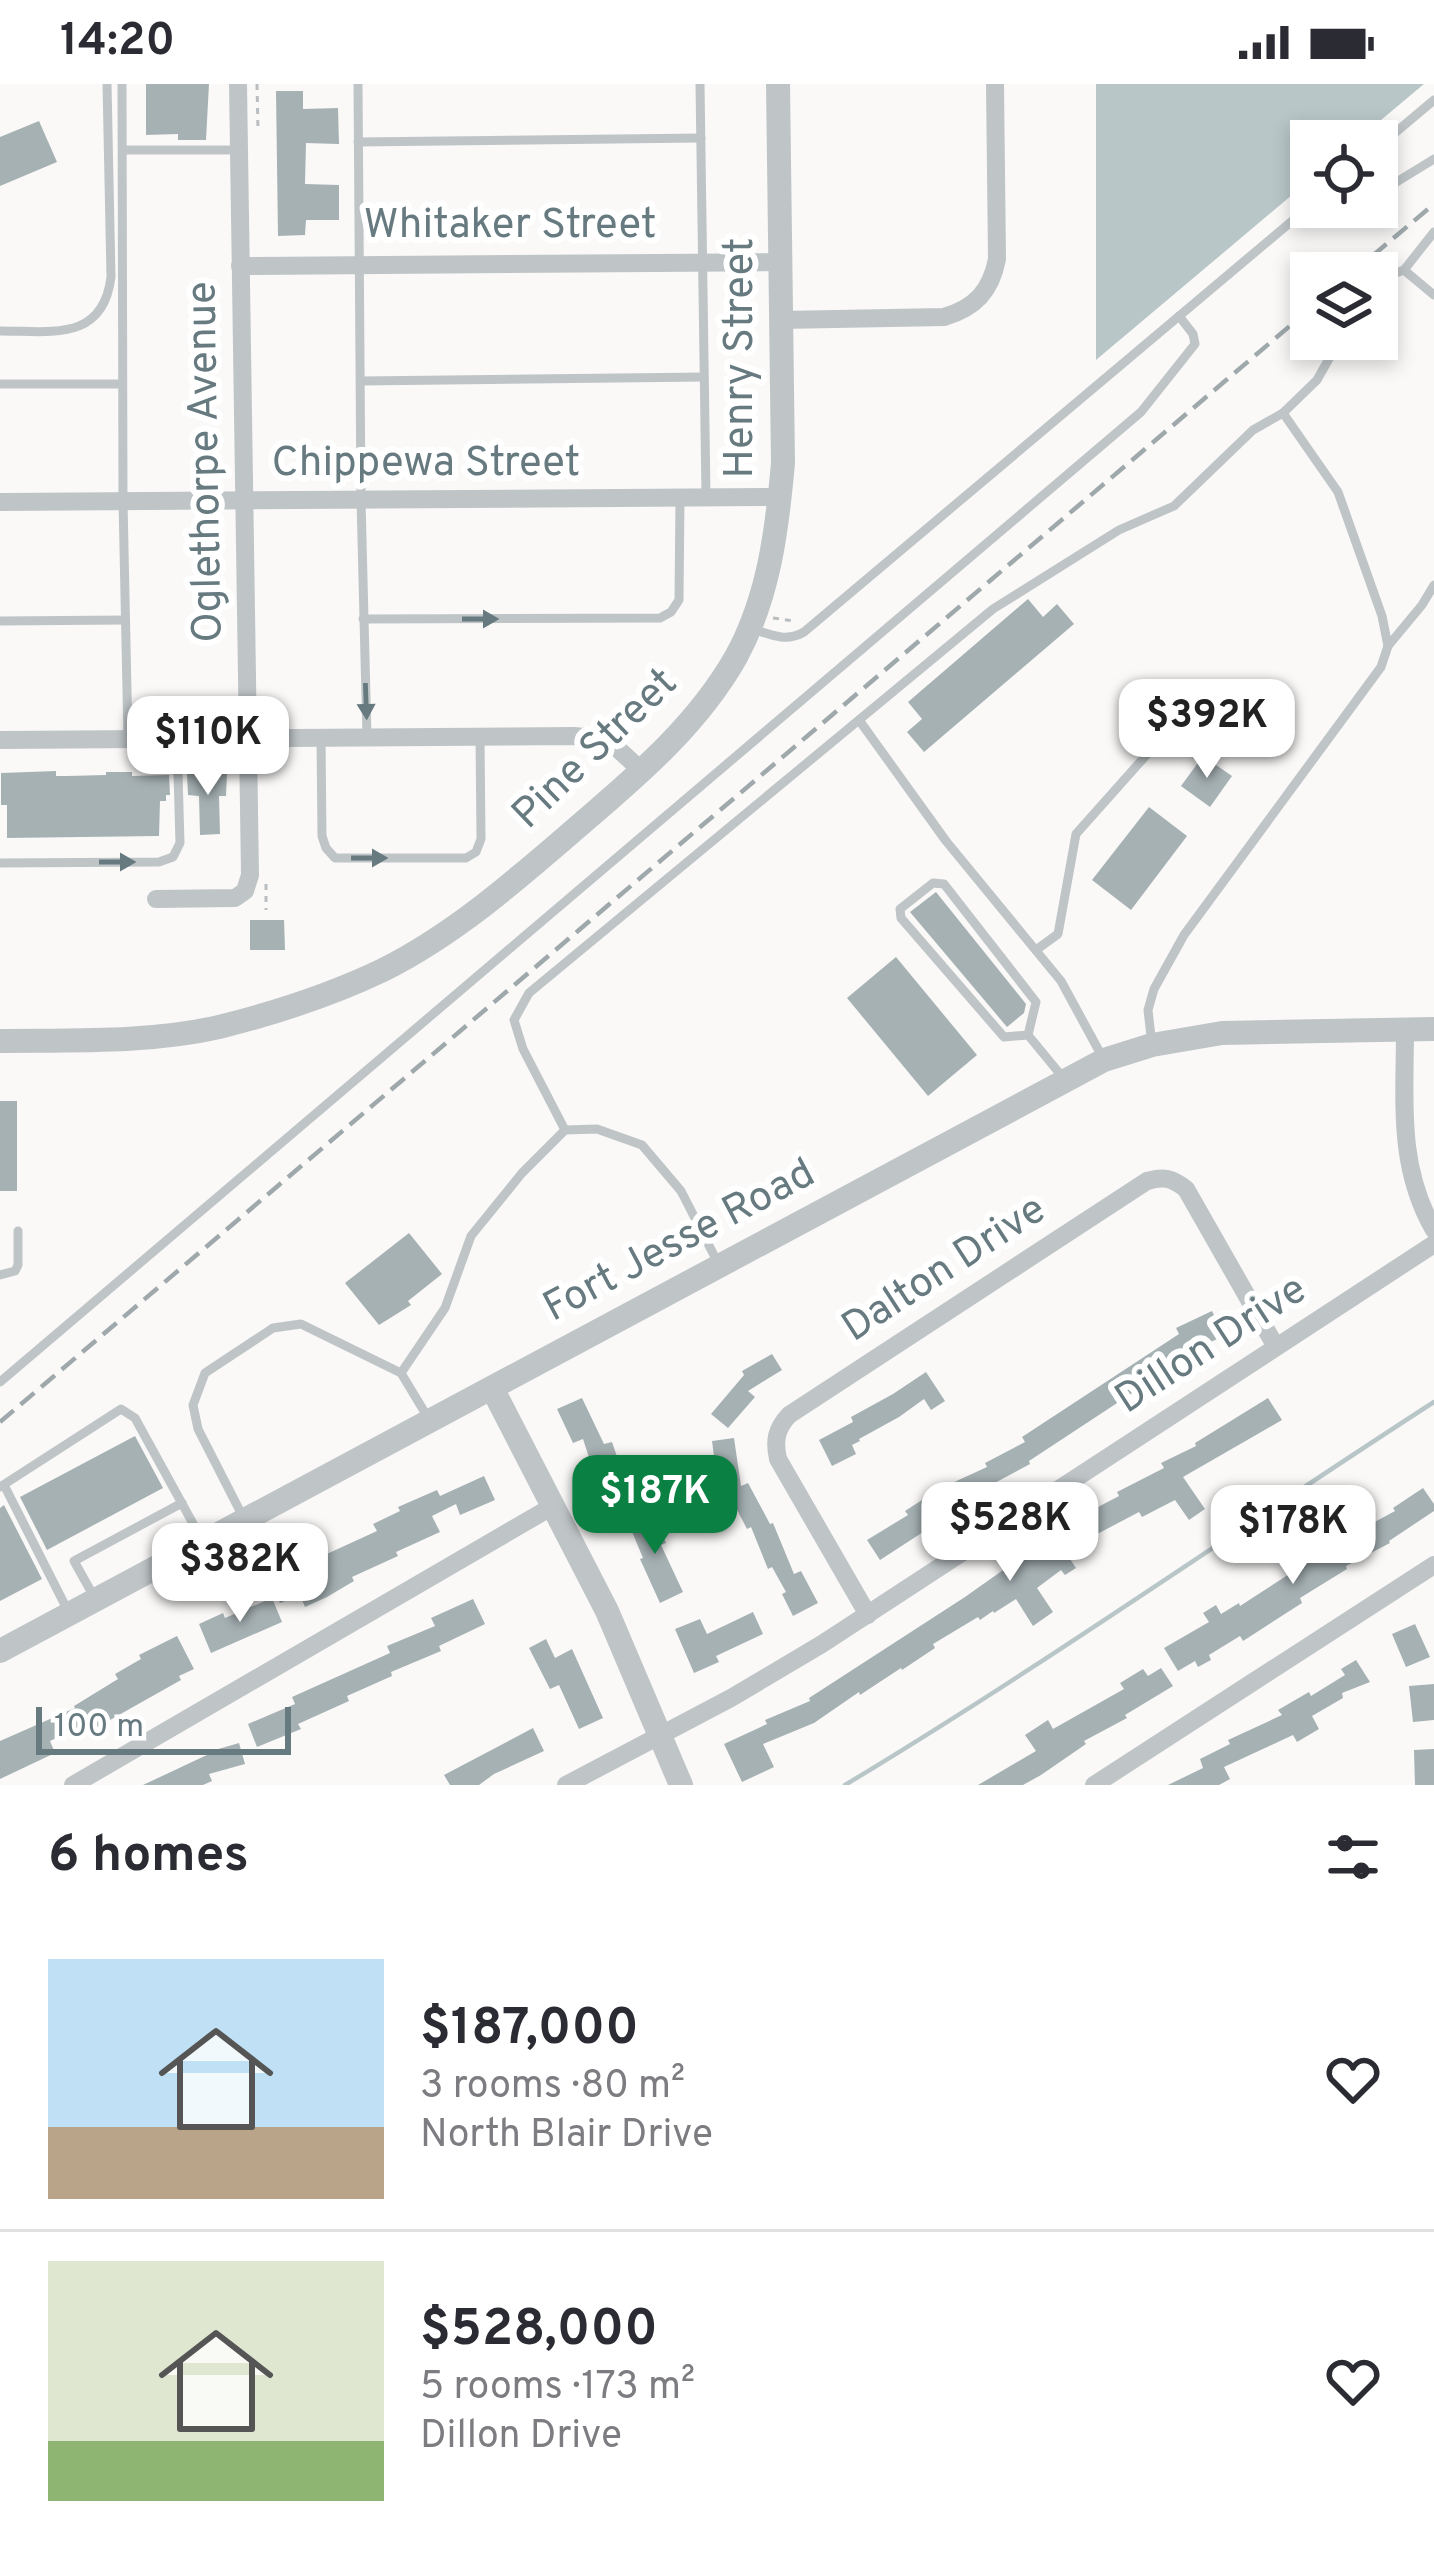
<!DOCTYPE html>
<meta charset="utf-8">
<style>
body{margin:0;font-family:Overpass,sans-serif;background:#f2f2f3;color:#2b2b33;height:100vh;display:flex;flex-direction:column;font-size:45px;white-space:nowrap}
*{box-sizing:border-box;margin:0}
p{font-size:39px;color:#7c7c81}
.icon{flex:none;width:66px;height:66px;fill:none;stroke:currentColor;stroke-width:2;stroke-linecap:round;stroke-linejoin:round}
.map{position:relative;height:1701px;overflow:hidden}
.side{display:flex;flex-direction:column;background:#fff;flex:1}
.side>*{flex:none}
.tools{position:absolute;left:1290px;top:36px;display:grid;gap:24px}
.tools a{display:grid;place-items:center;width:108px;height:108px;border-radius:0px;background:#fff;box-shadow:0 6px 18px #0003;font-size:60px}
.scale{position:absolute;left:36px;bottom:30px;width:255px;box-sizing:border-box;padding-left:12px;border:6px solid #667a80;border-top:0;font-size:33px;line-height:42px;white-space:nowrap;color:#667a80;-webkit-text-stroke:9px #fff;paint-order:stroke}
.price{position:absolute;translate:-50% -102px;padding:0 27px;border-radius:24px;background:#fff;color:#222;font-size:39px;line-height:78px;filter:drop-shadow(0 3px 6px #0008)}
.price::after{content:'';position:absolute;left:50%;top:72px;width:36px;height:27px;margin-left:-18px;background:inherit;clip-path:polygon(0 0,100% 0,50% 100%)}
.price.selected{background:#0b8043;color:#fff}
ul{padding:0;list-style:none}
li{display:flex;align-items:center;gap:36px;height:300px;padding:0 48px}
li+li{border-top:3px solid #e1e1e2}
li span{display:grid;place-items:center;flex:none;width:336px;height:240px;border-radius:0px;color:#555}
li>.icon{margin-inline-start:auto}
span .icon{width:144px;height:144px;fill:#fffc;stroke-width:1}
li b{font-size:51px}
h2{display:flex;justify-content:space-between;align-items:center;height:144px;padding:0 48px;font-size:51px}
.status{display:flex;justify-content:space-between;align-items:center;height:84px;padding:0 60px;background:#fff;direction:ltr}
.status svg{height:33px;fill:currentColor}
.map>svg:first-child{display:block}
.water{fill:#b8c6c8}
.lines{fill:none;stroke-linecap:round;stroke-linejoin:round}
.stream{stroke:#b8c6c8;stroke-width:4.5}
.building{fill:#a6b1b4}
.path{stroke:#babec0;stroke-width:3;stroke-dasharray:6 6;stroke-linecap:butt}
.service{stroke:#bfc5c7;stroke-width:9}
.minor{stroke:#bfc5c7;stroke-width:18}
.tertiary{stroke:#bfc5c7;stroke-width:24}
.rail{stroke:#9fa9ac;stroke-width:4.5;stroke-dasharray:18 9;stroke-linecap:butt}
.oneway{fill:#667a80}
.labels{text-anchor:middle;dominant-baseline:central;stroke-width:12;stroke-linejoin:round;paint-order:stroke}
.street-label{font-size:42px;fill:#667a80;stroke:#fff}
</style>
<div class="status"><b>14:20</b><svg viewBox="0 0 49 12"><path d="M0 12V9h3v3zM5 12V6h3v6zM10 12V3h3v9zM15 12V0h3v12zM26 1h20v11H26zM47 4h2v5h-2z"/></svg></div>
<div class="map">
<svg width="1434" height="1701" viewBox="0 0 1434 1701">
<rect width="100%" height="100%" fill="#faf9f8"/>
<path class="water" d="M1096,0h328l-68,57h-45v38l-215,181z"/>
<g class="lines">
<path class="stream" d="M845,1701c201,-121 392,-256 589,-383"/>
</g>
<g class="building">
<path d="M146,0h63l-3,56h-28v-6l-32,1z"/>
<path d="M276,7h27v18l35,-1 1,36 -33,-1 -1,41 34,1v35h-33l-1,15 -27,1z"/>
<path d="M39,37l18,41 -57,24v-49z"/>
<path d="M1028,515l15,18 14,-13 17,20 -150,128 -17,-20 15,-13 -14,-17z"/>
<path d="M1203,672l29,20 -22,31 -29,-21z"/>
<path d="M56,687v5h11l39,-1v-3h26v4l37,-1 1,20h-4v6h-6l-1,35 -152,2v-33h-6v-32z"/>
<path d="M190,688l37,1 -1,23h-7l1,38 -20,1 -1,-39 -11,-1 -1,-21z"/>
<path d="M1149,723l38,29 -56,74 -39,-30z"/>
<path d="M936,808l90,112 -2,9 -17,14 -97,-115z"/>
<path d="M250,836h34l1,30h-35z"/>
<path d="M896,873l81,98 -49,41 -81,-98z"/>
<rect x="0" y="1017" width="17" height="90"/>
<path d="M409,1149l33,41 -34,27 3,4 -32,20 -34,-42z"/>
<path d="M1212,1227l12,25 -42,19 2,4 -155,102 1,3 -39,21 2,3 -41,21 2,3 -74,48 -13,-20 41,-25 -3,-4 34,-22 48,-22 -2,-4 40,-21 -3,-5 157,-103 -3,-6z"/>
<path d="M772,1270l10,16 -34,21 7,6 -27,31 -17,-14 33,-39 -2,-4z"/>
<path d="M926,1288l19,29 -14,9 -7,-11 -25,18 -40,22 1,2 -8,4 4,9 -24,12 -13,-26 34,-18 -2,-5 42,-23z"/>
<path d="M582,1314l22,46 8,-2 11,32 -26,8 -14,-43 -10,4 -16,-34z"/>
<path d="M1268,1314l14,22 -99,57 22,32 -16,11 -14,-20 -33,17 -3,-5 -55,29 4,6 -18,12 6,9 -11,7 -4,-5 -24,18 16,24 -20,14 -17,-27 -22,14 -1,-2 -13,9 -2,-3 -45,27 2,4 -33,22 -1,-2 -41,27 -1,-3 -45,31 -51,21 11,23 -32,15 -18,-38 43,-20 -2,-4 45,-19 -1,-3 156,-101 112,-79 42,-22 -2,-4 47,-24 -3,-5 35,-17 -1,-3z"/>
<path d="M135,1352l28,52 -116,62 -27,-53z"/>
<path d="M734,1354l7,48 7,-3 22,41 3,-1 21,51 7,-3 17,32 -25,13 -11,-22 4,-2 -14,-25 -4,2 -17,-42 -4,2 -26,-50 -4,1 -5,-39z"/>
<path d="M484,1392l11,24 -35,15 -4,-11 -24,12 8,16 -44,20 2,4 -46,21 2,4 -27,16 -22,10 -5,-12 -20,8 -10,-23 107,-49 -4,-7 27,-13 -2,-4 39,-17 3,6z"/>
<path d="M1423,1404l11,16v7l-45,30 1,2 -44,23 1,3 -47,29 2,5 -45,29 -14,9 -3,-5 -31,19 2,5 -13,7 -3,-6 -17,10 -14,-23 45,-26 -6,-9 13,-8 5,9 18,-11 1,3 80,-52 4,7 27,-16 -4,-8 48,-26 -2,-3z"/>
<path d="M4,1421l38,74 -42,22v-93z"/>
<path d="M653,1427l13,32 -5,2 22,47 -23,11 -20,-44 3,-1 -15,-36z"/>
<path d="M272,1514l10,24 -71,31 -12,-29 24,-11 2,5z"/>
<path d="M473,1515l12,25 -46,22 2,5 -50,21 1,4 -45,20 2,5 -51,23 3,5 -44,18 -9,-23 47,-20 -3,-7 98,-44 -3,-7 48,-20 -4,-8z"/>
<path d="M753,1528l10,22 -47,22 3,6 -25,11 -19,-44 25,-10 7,15z"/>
<path d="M1415,1540l15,33 -24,10 -14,-33z"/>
<path d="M177,1552l17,33 -15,7 2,4 -103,58 -4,-8 -24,11 5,12 -55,26v-38l75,-33 -1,-2 44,-27 -3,-5 26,-15 -2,-4z"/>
<path d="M546,1555l9,19 17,-9 31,69 -24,11 -20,-44 -9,4 -21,-41z"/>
<path d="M1356,1576l14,22 -28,11 1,5 -31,18 7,13 -22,13 -4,-7 -69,32 6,12 -11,6h-51l35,-17 -3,-9 30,-15 -2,-4 54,-25 -4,-5 31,-18 2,4 34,-21 -4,-6z"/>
<path d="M1161,1584l12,18 -48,29 2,3 -43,23 2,3 -45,31 -18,10h-45l58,-34 -11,-16 23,-15 5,9 71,-40 -4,-6 23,-14 5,7z"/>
<path d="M1434,1600v36l-21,2 -4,-36z"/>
<path d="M533,1644l11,23 -50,23 -15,11h-29l-6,-10z"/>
<path d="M239,1659l6,21 -36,10 3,7 -9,4h-60l66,-31 -1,-2z"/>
<path d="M1434,1665v36h-19l-1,-35z"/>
</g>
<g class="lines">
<g class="path">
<path d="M257,0l1,46"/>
<path d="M773,534l21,3"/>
<path d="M266,800v26"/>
</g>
<g class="service">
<path d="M122,0l1,417 5,237"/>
<path d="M358,0l3,416 6,237"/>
<path d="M700,0l6,412"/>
<path d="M358,58l343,-4"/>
<path d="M1377,64l57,-48"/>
<path d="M123,66h115"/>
<path d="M1377,110l57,-35"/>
<path d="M1404,186l30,25"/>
<path d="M1377,200l5,-6 22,-8 30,-38"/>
<path d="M0,247c51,0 103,11 111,-54l-4,-193"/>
<path d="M361,297l343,-4"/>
<path d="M0,300h122"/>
<path d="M1283,329l34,-33 23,-41"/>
<path d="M363,535l297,-1 11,-6 8,-12 1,-102"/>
<path d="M0,537l125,-1"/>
<path d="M750,544c19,6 35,15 54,4l507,-427"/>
<path d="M1388,562l34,-41 12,-20"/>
<path d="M859,636l87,121 115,140 43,79"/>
<path d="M321,653l1,99 4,12 9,10h131l10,-6 5,-13 -1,-103"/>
<path d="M0,779l159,-1 14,-5 7,-14 -3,-104"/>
<path d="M1036,866l22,-16 18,-100 81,-91"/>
<path d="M1028,951l8,-33 -92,-118 -11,-1 -33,26 1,9 103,119 24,-2 37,45"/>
<path d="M565,1046l-42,-81 -9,-29 15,-27 464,-384 126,-79 55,-24 79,-76 30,-17 55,79 44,124 6,30 -7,21 -197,268 -30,54 -6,21 4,35"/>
<path d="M0,1191l15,-4 3,-6v-34"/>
<path d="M401,1289l44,-65 26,-72 51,-63 43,-43 32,-1 45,16 39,46 38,74"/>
<path d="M0,1298l1141,-970 54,-68 -2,-10 -14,-18"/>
<path d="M4,1401l65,128"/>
<path d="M0,1403l121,-78 14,9 67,122"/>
<path d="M242,1431l-44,-86 -5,-24 12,-32 68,-45 28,-4 100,49 29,48"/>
<path d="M93,1511l-19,-34 108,-58"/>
</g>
<g class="minor">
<path d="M240,182l541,-4"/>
<path d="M781,236l163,-3c31,-9 47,-26 53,-58l-2,-175"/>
<path d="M0,418l780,-5"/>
<path d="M0,656l574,-4 33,3 35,32"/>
<path d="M156,815l79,-1 10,-7 5,-16 -12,-791"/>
<path d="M1405,945c0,71 -8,137 29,201"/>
<path d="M868,1531l-90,-156c-4,-18 -2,-30 11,-44l358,-234c17,-5 25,-3 39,8l90,158"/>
<path d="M73,1701l480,-279"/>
<path d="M566,1701l165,-87 91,-54 612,-400"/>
<path d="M1094,1701l340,-220"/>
</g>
<g class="tertiary">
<path d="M0,957c72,-1 149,2 219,-14 56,-14 112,-32 164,-57 76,-38 141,-97 205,-152 56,-48 111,-96 148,-161 33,-60 41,-127 47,-194l-5,-379"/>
<path d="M492,1304l115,223 74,174"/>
<path d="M0,1567l1104,-591 48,-15 70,-12 212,-4"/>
</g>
<g class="rail">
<path d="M1352,189l82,-69"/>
<path d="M0,1338l1311,-1114"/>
</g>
</g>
<defs><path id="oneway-solid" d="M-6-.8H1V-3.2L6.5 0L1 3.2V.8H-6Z" transform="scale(3)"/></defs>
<g class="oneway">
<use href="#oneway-solid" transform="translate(480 535)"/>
<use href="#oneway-solid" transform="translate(366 617) rotate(88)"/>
<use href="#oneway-solid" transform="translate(369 774)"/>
<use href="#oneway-solid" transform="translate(117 778)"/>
</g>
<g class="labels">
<g class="street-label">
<text x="510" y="142">Whitaker Street</text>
<text transform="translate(741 274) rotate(-90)">Henry Street</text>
<text transform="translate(207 378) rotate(-91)">Oglethorpe Avenue</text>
<text x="426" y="380">Chippewa Street</text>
<text transform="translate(596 666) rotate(-44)">Pine Street</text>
<text transform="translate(680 1158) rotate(-28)">Fort Jesse Road</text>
<text transform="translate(945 1186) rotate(-33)">Dalton Drive</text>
<text transform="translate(1212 1262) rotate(-33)">Dillon Drive</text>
</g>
</g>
</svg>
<div class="tools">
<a><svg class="icon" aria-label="locate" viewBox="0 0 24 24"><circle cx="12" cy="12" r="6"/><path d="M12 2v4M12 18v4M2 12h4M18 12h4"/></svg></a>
<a><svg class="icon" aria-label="layers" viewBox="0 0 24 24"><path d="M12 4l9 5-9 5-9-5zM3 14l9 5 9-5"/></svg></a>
</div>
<div class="scale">100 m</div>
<b class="price" style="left:1207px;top:697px">$392K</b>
<b class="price" style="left:208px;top:714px">$110K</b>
<b class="price selected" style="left:655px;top:1473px">$187K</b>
<b class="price" style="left:1010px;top:1500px">$528K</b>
<b class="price" style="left:1293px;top:1503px">$178K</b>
<b class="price" style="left:240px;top:1541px">$382K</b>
</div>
<section class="side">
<h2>6 homes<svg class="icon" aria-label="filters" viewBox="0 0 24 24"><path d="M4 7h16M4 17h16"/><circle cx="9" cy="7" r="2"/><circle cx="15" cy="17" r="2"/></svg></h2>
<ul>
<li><span style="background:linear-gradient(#bfe0f5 70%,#b9a48a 0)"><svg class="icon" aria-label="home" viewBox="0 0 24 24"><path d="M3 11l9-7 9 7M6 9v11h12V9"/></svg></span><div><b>$187,000</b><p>3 rooms · 80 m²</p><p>North Blair Drive</p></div><svg class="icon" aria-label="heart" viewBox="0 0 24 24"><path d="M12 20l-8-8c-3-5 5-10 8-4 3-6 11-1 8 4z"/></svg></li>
<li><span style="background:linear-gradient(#dfe7d0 75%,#8fb573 0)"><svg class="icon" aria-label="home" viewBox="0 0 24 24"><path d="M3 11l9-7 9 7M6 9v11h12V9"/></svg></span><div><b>$528,000</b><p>5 rooms · 173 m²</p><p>Dillon Drive</p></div><svg class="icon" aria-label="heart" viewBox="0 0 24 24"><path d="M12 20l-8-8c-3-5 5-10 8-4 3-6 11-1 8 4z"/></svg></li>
</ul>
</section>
